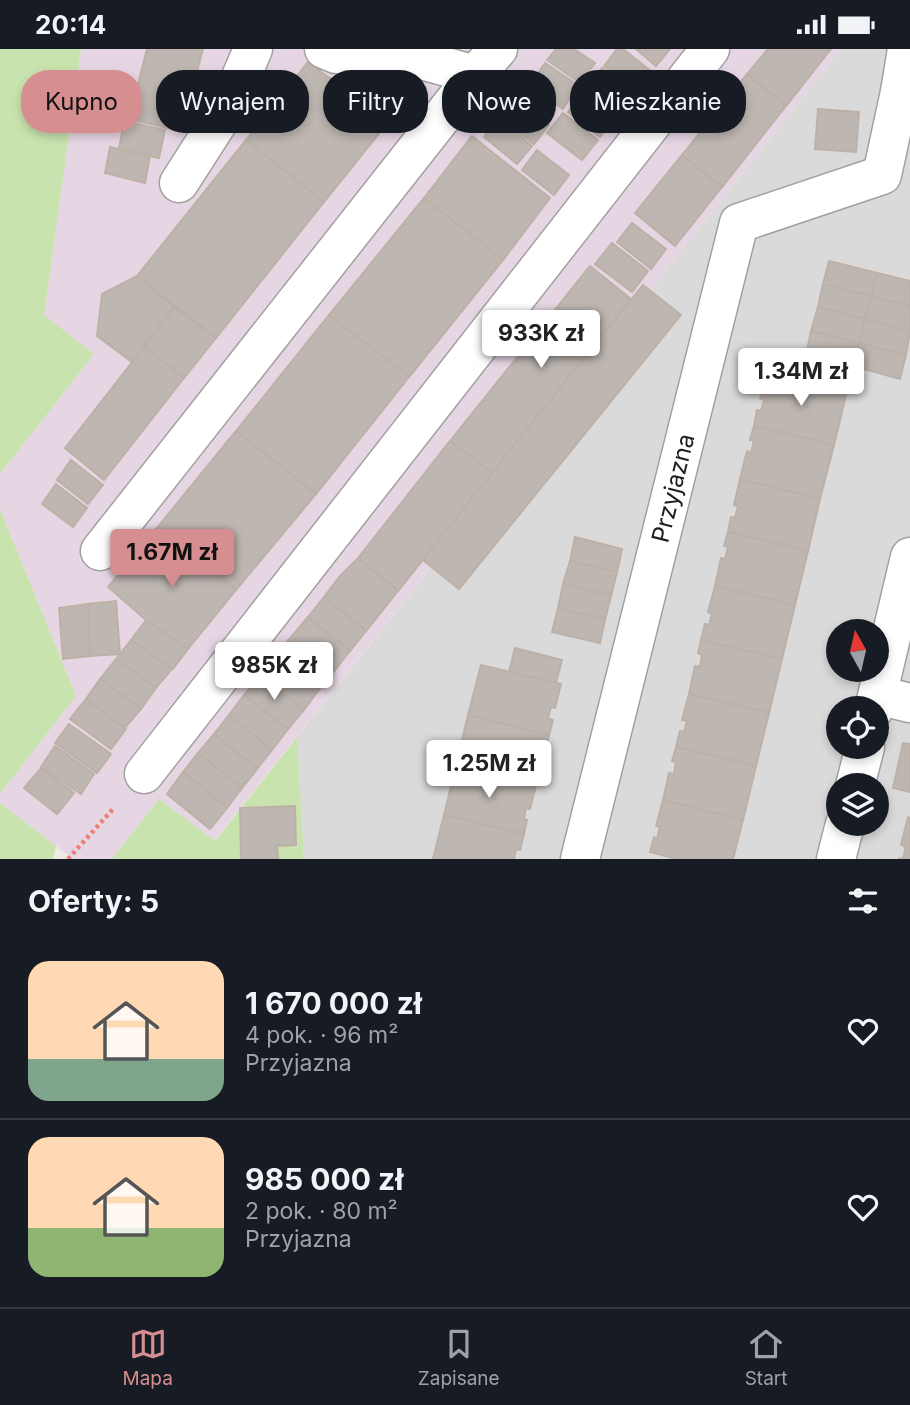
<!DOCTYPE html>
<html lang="pl">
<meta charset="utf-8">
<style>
body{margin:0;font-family:Inter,sans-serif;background:#20242c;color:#f1f3f6;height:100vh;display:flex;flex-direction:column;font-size:26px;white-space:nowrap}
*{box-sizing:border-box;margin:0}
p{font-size:23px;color:#9ea1a6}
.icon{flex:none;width:38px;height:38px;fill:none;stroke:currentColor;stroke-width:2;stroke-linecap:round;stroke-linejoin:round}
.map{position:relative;height:810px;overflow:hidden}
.details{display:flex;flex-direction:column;background:#171b24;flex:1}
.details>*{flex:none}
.hud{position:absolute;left:21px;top:21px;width:868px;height:63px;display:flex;gap:14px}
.needle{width:46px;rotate:352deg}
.fabs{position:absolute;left:826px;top:570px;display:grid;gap:14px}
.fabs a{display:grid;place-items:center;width:63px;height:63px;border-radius:50%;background:#171b24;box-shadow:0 4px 10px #0003;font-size:35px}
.price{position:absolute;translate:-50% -60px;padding:0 16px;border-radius:7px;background:#fff;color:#222;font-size:23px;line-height:46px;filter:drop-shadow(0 2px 4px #0008)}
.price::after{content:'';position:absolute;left:50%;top:42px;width:21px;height:16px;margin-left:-10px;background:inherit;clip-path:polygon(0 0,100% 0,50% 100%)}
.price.on{background:#d78e91;color:#111}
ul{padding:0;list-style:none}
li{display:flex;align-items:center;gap:21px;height:175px;padding:0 28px}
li+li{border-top:2px solid #363941}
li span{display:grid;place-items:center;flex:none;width:196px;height:140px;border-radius:21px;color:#555}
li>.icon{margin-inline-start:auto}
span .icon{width:84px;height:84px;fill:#fffc;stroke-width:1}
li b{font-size:30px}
h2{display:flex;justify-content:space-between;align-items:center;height:84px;padding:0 28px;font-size:30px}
.chip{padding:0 24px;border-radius:28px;background:#171b24;box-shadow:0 4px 10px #0003;font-size:24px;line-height:63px}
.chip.on{background:#d78e91;color:#111}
.status{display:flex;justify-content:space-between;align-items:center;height:49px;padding:0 35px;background:#171b24;direction:ltr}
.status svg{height:19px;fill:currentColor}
.menu{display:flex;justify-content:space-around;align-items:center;height:98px;border-top:2px solid #363941;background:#171b24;font-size:19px;color:#9ea1a6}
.menu a{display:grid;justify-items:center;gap:4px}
.menu .on{color:#d78e91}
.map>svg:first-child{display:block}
.residential{fill:#dbdada;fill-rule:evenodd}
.industrial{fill:#e6d6e3}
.grass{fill:#c9e3ae}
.building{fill:#bdb6b1;stroke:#bdb1a7;stroke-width:2}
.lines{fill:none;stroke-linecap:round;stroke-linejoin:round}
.minor-casing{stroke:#a1a1a1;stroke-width:41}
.path{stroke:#ec8075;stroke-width:4.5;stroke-dasharray:3.5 3.5;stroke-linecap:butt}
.minor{stroke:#fff;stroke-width:38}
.labels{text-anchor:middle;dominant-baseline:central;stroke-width:7;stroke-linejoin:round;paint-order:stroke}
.street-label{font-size:24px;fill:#1d1d1d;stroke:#fff}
</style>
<div class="status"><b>20:14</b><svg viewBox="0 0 49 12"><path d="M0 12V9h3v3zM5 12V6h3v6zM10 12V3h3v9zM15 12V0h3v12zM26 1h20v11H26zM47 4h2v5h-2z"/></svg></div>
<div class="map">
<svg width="910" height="810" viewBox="0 0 910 810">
<rect width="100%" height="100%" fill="#edeae4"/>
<path class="residential" d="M841,0h69v810h-606l-7,-122zM838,583h39v38h-39zM838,660h39v38h-39zM838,737h39v38h-39z"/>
<path class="industrial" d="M81,0h760l-627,792 -55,-42 -47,60h-39l-73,-56v-9l76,-98 -76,-187v-35l94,-120 -50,-39z"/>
<g class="grass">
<path d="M0,0h81l-37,266 50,39 -94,120z"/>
<path d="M0,460l76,187 -76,98z"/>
<path d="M297,688l7,122h-192l47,-60 56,42z"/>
<path d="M0,754l56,43 -3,13h-53z"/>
</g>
<g class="building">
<path d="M147,0h56l-22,82 -52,-12z"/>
<path d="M556,0h18l21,14 -15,20 -33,-23z"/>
<path d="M617,0h6l29,23 -15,19 -33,-25z"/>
<path d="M636,0h34l-14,17z"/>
<path d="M768,0h63l-45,57 -39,-32z"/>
<path d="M308,13l39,29 15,-19 40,33 -78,97 -78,-62z"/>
<path d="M545,14l33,22 -15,24 -33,-24z"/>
<path d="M602,19l33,25 -15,20 -34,-26z"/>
<path d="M747,25l39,32 -64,81 -40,-32z"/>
<path d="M583,44l32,25 -15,19 -32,-25z"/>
<path d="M517,48l32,28 -15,19 -34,-27z"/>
<path d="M818,60l41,3 -3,40 -41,-3z"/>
<path d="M563,64l35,27 -16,20 -35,-27z"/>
<path d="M498,69l34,28 -15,18 -33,-27z"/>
<path d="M124,72l41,9 -6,28 -40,-9z"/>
<path d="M472,87l78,62 -47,62 -79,-62z"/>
<path d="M246,91l78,62 -108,136 -79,-62z"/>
<path d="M110,98l40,9 -5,27 -40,-10z"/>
<path d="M537,101l32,25 -15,20 -32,-25z"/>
<path d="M682,106l40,32 -47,59 -40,-33z"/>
<path d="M424,149l79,62 -94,117 -80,-62z"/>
<path d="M632,174l34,26 -15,20 -34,-27z"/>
<path d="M612,194l36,28 -16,21 -37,-28z"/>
<path d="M829,212l48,12 -6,23 -48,-12z"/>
<path d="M590,217l41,33 -139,174 -42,-32z"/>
<path d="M877,224l33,8v25l-39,-10z"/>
<path d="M137,227l37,31 -42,55 -35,-26 5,-42z"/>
<path d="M823,235l48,12 -6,23 -47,-12z"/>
<path d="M643,236l38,30 -222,274 -37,-30z"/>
<path d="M871,247l39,10v25l-45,-12z"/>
<path d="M174,258l42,31 -32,40 -40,-31z"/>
<path d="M818,258l47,12 -6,24 -48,-12z"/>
<path d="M329,266l80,62 -93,117 -80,-63z"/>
<path d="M865,270l45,12 -4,24 -47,-12z"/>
<path d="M811,282l48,12 -6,23 -47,-11z"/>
<path d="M859,294l47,12 -6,24 -47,-13z"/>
<path d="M144,298l40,31 -80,102 -39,-32z"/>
<path d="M806,306l47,11 -6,25 -47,-12z"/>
<path d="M767,322l80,20 -13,54 -80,-19 3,-16 4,1 3,-11 -4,-2z"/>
<path d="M754,377l80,19 -14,54 -80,-20 7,-28 4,2 3,-13h-4z"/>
<path d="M236,382l80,63 -80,96 -80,-61z"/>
<path d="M450,392l42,32 -94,118 -40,-33z"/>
<path d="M71,411l32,25 -15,19 -31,-24z"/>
<path d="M740,430l80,20 -12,52 -80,-19 3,-15 4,1 3,-12 -4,-1z"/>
<path d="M56,435l31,24 -14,19 -31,-23z"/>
<path d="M156,480l80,61 -48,59 -42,-29 -38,-33z"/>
<path d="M728,483l80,19 -13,54 -80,-19 6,-28 4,1 3,-12 -4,-1z"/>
<path d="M575,488l47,12 -5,23 -47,-11z"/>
<path d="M358,509l40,33 -32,40 -42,-34 16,-21z"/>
<path d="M570,512l47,11 -6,24 -48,-12z"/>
<path d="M563,535l48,12 -6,24 -47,-12z"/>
<path d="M715,537l80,19 -13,54 -81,-19 4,-16 4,1 3,-11 -4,-2z"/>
<path d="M324,548l42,34 -16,20 -42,-34z"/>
<path d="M116,552l4,53 -30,2 -2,-52z"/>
<path d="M88,555l2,52 -27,3 -4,-51z"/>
<path d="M558,559l47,12 -5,23 -48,-11z"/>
<path d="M308,568l42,34 -16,20 -42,-35z"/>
<path d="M146,571l42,29 -15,20 -42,-29z"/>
<path d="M292,587l42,35 -16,20 -42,-36z"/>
<path d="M131,591l41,29 -16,19 -40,-29z"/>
<path d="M701,591l81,19 -13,54 -80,-19 6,-28 5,1 2,-12 -4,-2z"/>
<path d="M515,599l47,12 -6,23 -47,-11z"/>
<path d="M276,606l42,36 -14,19 -44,-35z"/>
<path d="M116,610l40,29 -15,21 -41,-30z"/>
<path d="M481,616l80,19 -6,24 -4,-1 -3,11 5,2 -4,15 -81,-20z"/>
<path d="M260,626l44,35 -16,19 -44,-34z"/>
<path d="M100,630l41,30 -16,19 -39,-29z"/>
<path d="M689,645l80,19 -13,53 -80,-19 4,-16 4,1 3,-11 -5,-1z"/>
<path d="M244,646l44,34 -16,21 -43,-35z"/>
<path d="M86,650l40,30 -15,20 -41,-30z"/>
<path d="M229,666l43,35 -15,19 -43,-35z"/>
<path d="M468,666l81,20 -4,15 -4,-1 -3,11 5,1 -7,24 -80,-20z"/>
<path d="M69,675l42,30 -14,19 -42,-30z"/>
<path d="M214,685l43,35 -15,19 -44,-35z"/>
<path d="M903,694l7,1v48l-17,-4z"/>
<path d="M55,697l39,28 -13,20 -40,-27z"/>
<path d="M676,698l80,19 -13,54 -80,-20 6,-27 5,1 2,-12 -4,-1z"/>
<path d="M198,704l44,35 -15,20 -44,-36z"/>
<path d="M456,716l80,20 -6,24 -4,-1 -2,11 3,1 -3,14 -80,-19z"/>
<path d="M41,719l33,25 -17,21 -33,-26z"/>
<path d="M183,723l44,36 -17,21 -43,-35z"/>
<path d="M663,751l80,20 -10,39h-56l-27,-7 4,-15 3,2 3,-12 -4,-1z"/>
<path d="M295,757l1,39 -19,1 1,13h-37l-1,-51z"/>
<path d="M444,766l80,19 -4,16 -4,-1 -2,10h-81z"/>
<path d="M908,768l2,1v41h-12l5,-1 3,-11 -5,-2z"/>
</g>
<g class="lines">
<g class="minor-casing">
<g id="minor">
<path d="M324,0l12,5 68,1 71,20"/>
<path d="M900,43l7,-43"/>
<path d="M179,134l50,-78 24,-56"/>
<path d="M100,502l375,-476 23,-26"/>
<path d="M878,646l32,8"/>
<path d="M874,660l36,-152"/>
<path d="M144,725l566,-725"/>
<path d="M855,737l10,-39"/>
<path d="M580,810l159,-636 143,-48 18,-83 10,2"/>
<path d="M836,810l9,-35"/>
</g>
</g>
<path class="path" d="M68,810l46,-51"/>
<use href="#minor" class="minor"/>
</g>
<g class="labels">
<g class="street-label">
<text transform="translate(673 439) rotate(-76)">Przyjazna</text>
</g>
</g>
</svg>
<div class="fabs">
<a><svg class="needle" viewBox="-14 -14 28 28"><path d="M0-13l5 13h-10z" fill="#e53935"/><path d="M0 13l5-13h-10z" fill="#9ea1a6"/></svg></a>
<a><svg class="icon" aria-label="locate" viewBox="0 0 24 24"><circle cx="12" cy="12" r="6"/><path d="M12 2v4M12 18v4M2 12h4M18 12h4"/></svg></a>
<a><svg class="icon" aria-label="layers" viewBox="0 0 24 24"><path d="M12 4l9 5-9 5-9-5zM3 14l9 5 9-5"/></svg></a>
</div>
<b class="price" style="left:541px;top:321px">933K zł</b>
<b class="price" style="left:801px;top:359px">1.34M zł</b>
<b class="price on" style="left:172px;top:540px">1.67M zł</b>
<b class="price" style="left:274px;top:653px">985K zł</b>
<b class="price" style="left:489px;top:751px">1.25M zł</b>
<div class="hud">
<a class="chip on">Kupno</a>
<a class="chip">Wynajem</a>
<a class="chip">Filtry</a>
<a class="chip">Nowe</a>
<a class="chip">Mieszkanie</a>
</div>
</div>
<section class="details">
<h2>Oferty: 5<svg class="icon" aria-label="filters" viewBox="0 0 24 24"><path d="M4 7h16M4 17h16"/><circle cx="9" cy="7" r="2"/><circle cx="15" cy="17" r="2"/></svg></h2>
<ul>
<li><span style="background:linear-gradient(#ffd9b3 70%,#7fa58c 0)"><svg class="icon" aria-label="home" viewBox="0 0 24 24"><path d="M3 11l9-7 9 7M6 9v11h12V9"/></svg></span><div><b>1 670 000 zł</b><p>4 pok. · 96 m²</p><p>Przyjazna</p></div><svg class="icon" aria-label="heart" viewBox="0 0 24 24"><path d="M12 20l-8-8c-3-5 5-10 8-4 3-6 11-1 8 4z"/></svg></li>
<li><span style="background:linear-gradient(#ffd9b3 65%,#8fb573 0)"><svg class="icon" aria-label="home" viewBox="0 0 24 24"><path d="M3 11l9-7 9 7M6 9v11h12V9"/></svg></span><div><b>985 000 zł</b><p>2 pok. · 80 m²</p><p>Przyjazna</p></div><svg class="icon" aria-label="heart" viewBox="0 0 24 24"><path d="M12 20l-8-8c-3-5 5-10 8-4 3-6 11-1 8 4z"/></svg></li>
</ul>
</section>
<nav class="menu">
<a class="on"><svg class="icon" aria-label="map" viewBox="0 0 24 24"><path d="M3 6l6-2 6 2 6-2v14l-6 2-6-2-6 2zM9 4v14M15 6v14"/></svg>Mapa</a>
<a><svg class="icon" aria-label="saved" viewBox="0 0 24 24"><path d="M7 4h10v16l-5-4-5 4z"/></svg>Zapisane</a>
<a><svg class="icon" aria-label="home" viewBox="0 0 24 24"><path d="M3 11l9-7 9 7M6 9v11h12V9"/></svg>Start</a>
</nav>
